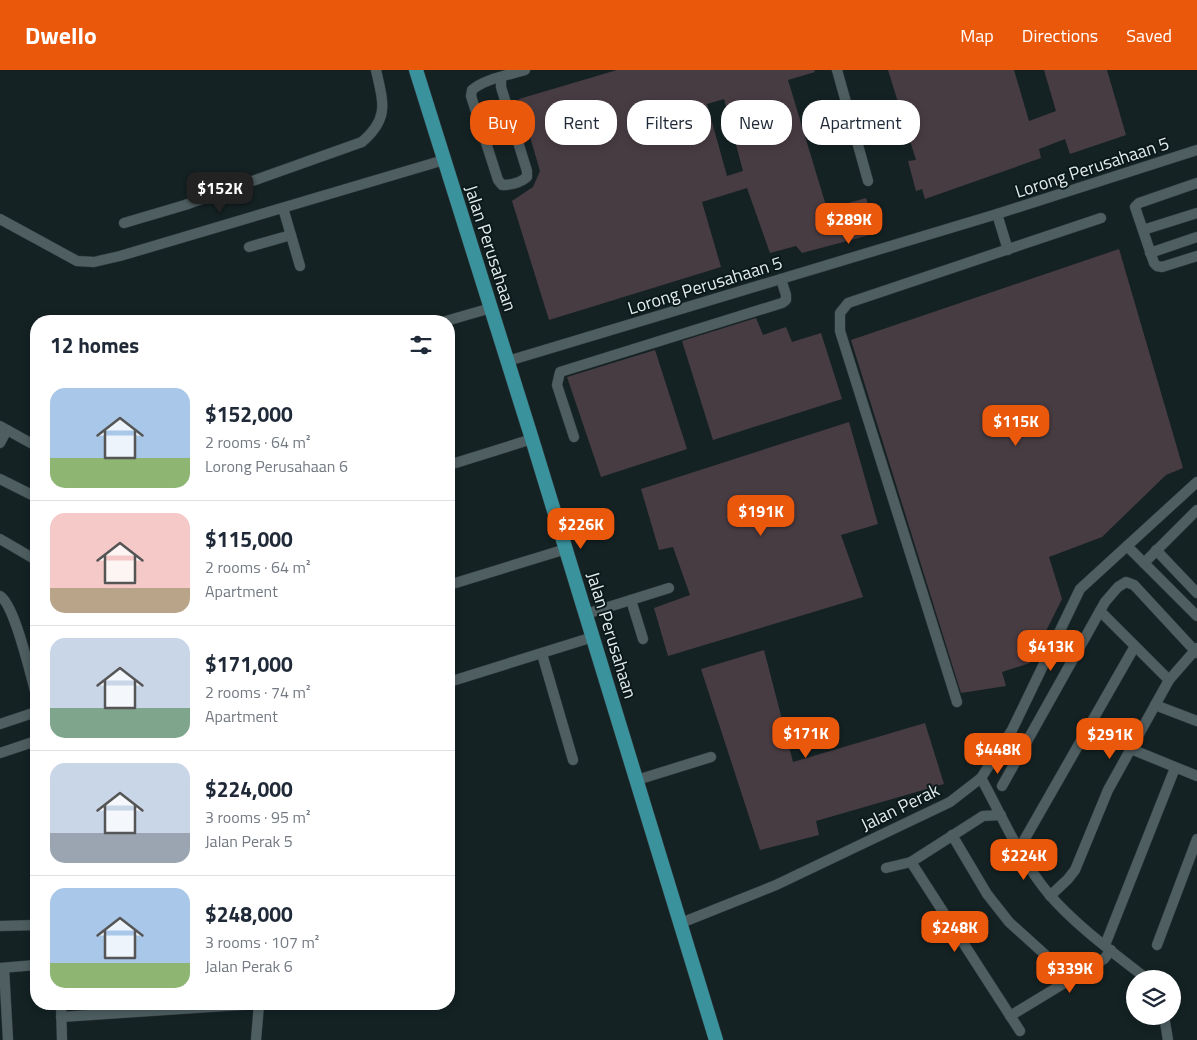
<!DOCTYPE html>
<meta charset="utf-8">
<style>
body{margin:0;font-family:"Titillium Web",sans-serif;background:#f6f6f7;color:#1f2937;height:100vh;display:flex;flex-direction:column;font-size:19px;white-space:nowrap}
*{box-sizing:border-box;margin:0}
p{font-size:16px;color:#747a83}
.icon{flex:none;width:28px;height:28px;fill:none;stroke:currentColor;stroke-width:2;stroke-linecap:round;stroke-linejoin:round}
.map{position:relative;flex:1;overflow:hidden}
.panel{position:absolute;left:30px;top:245px;width:425px;height:695px;display:flex;flex-direction:column;background:#fff;border-radius:20px;box-shadow:0 2px 8px #0003}
.panel>*{flex:none}
.top-card{position:absolute;left:470px;top:30px;width:475px;height:45px;display:flex;gap:10px}
.tools{position:absolute;left:1126px;top:900px;display:grid;gap:10px}
.tools a{display:grid;place-items:center;width:55px;height:55px;border-radius:50%;background:#fff;box-shadow:0 2px 8px #0003;font-size:25px}
.price{position:absolute;translate:-50% -42px;padding:0 11px;border-radius:10px;background:#ea580c;color:#fff;font-size:16px;line-height:32px;filter:drop-shadow(0 1px 2px #0008)}
.price::after{content:'';position:absolute;left:50%;top:30px;width:15px;height:11px;margin-left:-8px;background:inherit;clip-path:polygon(0 0,100% 0,50% 100%)}
.price.on{background:#222;color:#fff}
ul{padding:0;list-style:none}
li{display:flex;align-items:center;gap:15px;height:125px;padding:0 20px}
li+li{border-top:1px solid #e0e1e3}
li span{display:grid;place-items:center;flex:none;width:140px;height:100px;border-radius:15px;color:#555}
li>.icon{margin-inline-start:auto}
span .icon{width:60px;height:60px;fill:#fffc;stroke-width:1}
li b{font-size:21px}
h2{display:flex;justify-content:space-between;align-items:center;height:60px;padding:0 20px;font-size:21px}
.chip{padding:0 18px;border-radius:20px;background:#fff;box-shadow:0 2px 8px #0003;font-size:18px;line-height:45px}
.chip.on{background:#ea580c;color:#fff}
header{display:flex;align-items:center;gap:30px;box-sizing:border-box;height:70px;padding:0 25px;background:#ea580c;color:#fff}
header strong{font-size:24px}
nav{display:flex;gap:28px;margin-inline-start:auto;font-size:18px}
.map>svg:first-child{display:block}
.building{fill:#483c43;fill-rule:evenodd}
.lines{fill:none;stroke-linecap:round;stroke-linejoin:round}
.minor-casing{stroke:#333d3f;stroke-width:11}
.major-casing{stroke:#333d3f;stroke-width:15}
.minor{stroke:#4e5e61;stroke-width:10}
.major{stroke:#3a929d;stroke-width:14}
.labels{text-anchor:middle;dominant-baseline:central;stroke-width:4;stroke-linejoin:round;paint-order:stroke}
.street-label{font-size:18px;fill:#e3eced;stroke:#0b191b}
</style>
<header>
<strong>Dwello</strong>
<nav><a>Map</a><a>Directions</a><a>Saved</a></nav>
</header>
<div class="map">
<svg width="1197" height="970" viewBox="0 0 1197 970">
<rect width="100%" height="100%" fill="#142224"/>
<g class="building">
<path d="M617,0h197l1,2 -27,8 39,129 39,-11 11,35 -75,20 -6,-7 -26,7 -23,-65 -45,14 19,65 -172,53 -37,-119 21,-14 7,-16 -21,-72zM724,29l19,72 -16,5 -20,-72z"/>
<path d="M888,0h126l15,51 27,-10 -12,-41h63l19,65 -56,19 -5,-15 -26,10 2,9 -116,41 -3,-10 -6,2 -8,-30 8,-1z"/>
<path d="M1119,179l64,219 -17,7 -64,62 -53,20 13,42 -32,64 -28,9 4,14 -45,7 -110,-353z"/>
<path d="M756,248l7,17 23,-8 6,15 29,-9 21,66 -129,41 -31,-99z"/>
<path d="M655,280l32,99 -86,28 -34,-100z"/>
<path d="M849,352l29,102 -37,11 22,62 -195,59 -14,-48 36,-13 -17,-48 -14,3 -18,-61z"/>
<path d="M764,580l29,112 132,-39 19,61 -128,37 3,14 -59,15 -59,-181z"/>
</g>
<g class="lines">
<g class="minor-casing">
<g id="minor">
<path d="M837,0l31,111"/>
<path d="M501,8v9l26,84v6c-7,6 -16,8 -25,8l-4,-5 -27,-84 1,-6c12,-11 37,-15 53,-20"/>
<path d="M1197,113l-58,20 -4,4 19,56 3,3 5,1 35,-11"/>
<path d="M283,138l17,58"/>
<path d="M997,144l11,36"/>
<path d="M0,149l77,42 17,1 26,-6 324,-96"/>
<path d="M124,153l61,-18 177,-63c28,-24 21,-40 14,-72"/>
<path d="M1143,160l54,-17"/>
<path d="M249,177l42,-12"/>
<path d="M1150,183l47,-16"/>
<path d="M446,251l45,-13"/>
<path d="M508,291l489,-147 200,-64"/>
<path d="M0,356l36,20"/>
<path d="M574,367l-17,-52 3,-13 222,-69 4,-3v-5l-5,-16"/>
<path d="M0,373l7,-13"/>
<path d="M449,395l83,-26"/>
<path d="M0,409l36,18"/>
<path d="M0,469l36,21"/>
<path d="M1127,476l70,70"/>
<path d="M1156,480l41,43"/>
<path d="M1144,493l53,-53"/>
<path d="M449,515l117,-36"/>
<path d="M0,526c15,9 30,78 36,98"/>
<path d="M631,530l12,39"/>
<path d="M1100,541l69,69"/>
<path d="M586,544l83,-26"/>
<path d="M542,584l31,106"/>
<path d="M449,612l144,-45"/>
<path d="M957,632l-117,-371v-18l8,-10 253,-85"/>
<path d="M1155,635l42,16"/>
<path d="M0,654l36,-12"/>
<path d="M1131,679l66,27"/>
<path d="M0,683l36,-12"/>
<path d="M981,708c21,38 39,81 67,115 26,31 67,61 99,86"/>
<path d="M637,710l74,-23"/>
<path d="M1002,716l103,-184 13,-15 8,-5 8,3 63,68"/>
<path d="M952,765l35,59 22,28 63,57"/>
<path d="M1019,779l116,-203"/>
<path d="M911,792l109,169"/>
<path d="M886,798l25,-6 72,-46 18,-1"/>
<path d="M1050,826l18,-17 7,-9 33,-80 61,-110 28,-32"/>
<path d="M681,853l95,-38 174,-83 31,-24 31,-48 68,-141 117,-107"/>
<path d="M0,856l36,-1"/>
<path d="M1105,875l70,-177"/>
<path d="M1157,875l40,-106"/>
<path d="M0,898l36,-3"/>
<path d="M4,898l4,72"/>
<path d="M61,934l1,36"/>
<path d="M1010,946l94,-57 7,-9"/>
<path d="M1164,946l4,24"/>
<path d="M61,947l194,-13"/>
<path d="M256,970l3,-36"/>
</g>
</g>
<g class="major-casing">
<path id="major" d="M416,0l116,369 184,601"/>
</g>
<use href="#minor" class="minor"/>
<use href="#major" class="major"/>
</g>
<g class="labels">
<g class="street-label">
<text transform="translate(1092 97) rotate(-18)">Lorong Perusahaan 5</text>
<text transform="translate(491 178) rotate(72)">Jalan Perusahaan</text>
<text transform="translate(705 215) rotate(-17)">Lorong Perusahaan 5</text>
<text transform="translate(612 565) rotate(73)">Jalan Perusahaan</text>
<text transform="translate(900 737) rotate(-26)">Jalan Perak</text>
</g>
</g>
</svg>
<div class="tools">
<a><svg class="icon" aria-label="layers" viewBox="0 0 24 24"><path d="M12 4l9 5-9 5-9-5zM3 14l9 5 9-5"/></svg></a>
</div>
<b class="price on" style="left:220px;top:144px">$152K</b>
<b class="price" style="left:849px;top:175px">$289K</b>
<b class="price" style="left:1016px;top:377px">$115K</b>
<b class="price" style="left:761px;top:467px">$191K</b>
<b class="price" style="left:581px;top:480px">$226K</b>
<b class="price" style="left:1051px;top:602px">$413K</b>
<b class="price" style="left:806px;top:689px">$171K</b>
<b class="price" style="left:1110px;top:690px">$291K</b>
<b class="price" style="left:998px;top:705px">$448K</b>
<b class="price" style="left:1024px;top:811px">$224K</b>
<b class="price" style="left:955px;top:883px">$248K</b>
<b class="price" style="left:1070px;top:924px">$339K</b>
<div class="top-card">
<a class="chip on">Buy</a>
<a class="chip">Rent</a>
<a class="chip">Filters</a>
<a class="chip">New</a>
<a class="chip">Apartment</a>
</div>
<section class="panel">
<h2>12 homes<svg class="icon" aria-label="filters" viewBox="0 0 24 24"><path d="M4 7h16M4 17h16"/><circle cx="9" cy="7" r="2"/><circle cx="15" cy="17" r="2"/></svg></h2>
<ul>
<li><span style="background:linear-gradient(#a9c7e8 70%,#8fb573 0)"><svg class="icon" aria-label="home" viewBox="0 0 24 24"><path d="M3 11l9-7 9 7M6 9v11h12V9"/></svg></span><div><b>$152,000</b><p>2 rooms · 64 m²</p><p>Lorong Perusahaan 6</p></div></li>
<li><span style="background:linear-gradient(#f6c9c9 75%,#b9a48a 0)"><svg class="icon" aria-label="home" viewBox="0 0 24 24"><path d="M3 11l9-7 9 7M6 9v11h12V9"/></svg></span><div><b>$115,000</b><p>2 rooms · 64 m²</p><p>Apartment</p></div></li>
<li><span style="background:linear-gradient(#c9d6e8 70%,#7fa58c 0)"><svg class="icon" aria-label="home" viewBox="0 0 24 24"><path d="M3 11l9-7 9 7M6 9v11h12V9"/></svg></span><div><b>$171,000</b><p>2 rooms · 74 m²</p><p>Apartment</p></div></li>
<li><span style="background:linear-gradient(#c9d6e8 70%,#9aa5b1 0)"><svg class="icon" aria-label="home" viewBox="0 0 24 24"><path d="M3 11l9-7 9 7M6 9v11h12V9"/></svg></span><div><b>$224,000</b><p>3 rooms · 95 m²</p><p>Jalan Perak 5</p></div></li>
<li><span style="background:linear-gradient(#a9c7e8 75%,#8fb573 0)"><svg class="icon" aria-label="home" viewBox="0 0 24 24"><path d="M3 11l9-7 9 7M6 9v11h12V9"/></svg></span><div><b>$248,000</b><p>3 rooms · 107 m²</p><p>Jalan Perak 6</p></div></li>
</ul>
</section>
</div>
